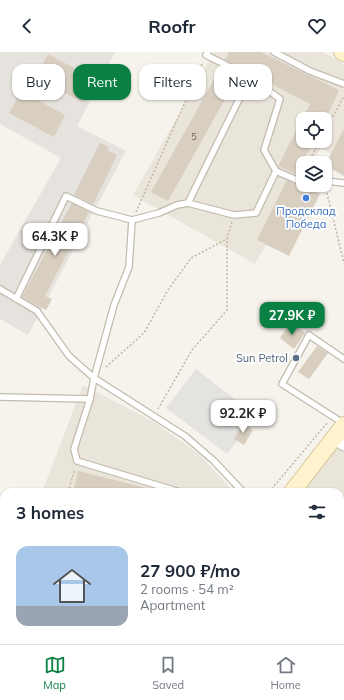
<!DOCTYPE html>
<meta charset="utf-8">
<style>
body{margin:0;font-family:Mulish,sans-serif;background:#f2f2f3;color:#1f2937;height:100vh;display:flex;flex-direction:column;font-size:15px;white-space:nowrap}
*{box-sizing:border-box;margin:0}
p{font-size:13px;color:#747a83}
.icon{flex:none;width:22px;height:22px;fill:none;stroke:currentColor;stroke-width:2;stroke-linecap:round;stroke-linejoin:round}
.map{position:relative;flex:1;overflow:hidden}
.sheet{position:absolute;left:0px;top:436px;width:344px;height:156px;display:flex;flex-direction:column;background:#fff;border-radius:12px 12px 0 0;box-shadow:0 1px 3px #0004}
.sheet>*{flex:none}
.guide{position:absolute;left:12px;top:12px;width:320px;height:36px;display:flex;gap:8px}
.fabs{position:absolute;left:296px;top:60px;display:grid;gap:8px}
.fabs a{display:grid;place-items:center;width:36px;height:36px;border-radius:8px;background:#fff;box-shadow:0 1px 3px #0004;font-size:20px}
.price{position:absolute;translate:-50% -34px;padding:0 9px;border-radius:8px;background:#fff;color:#222;font-size:13px;line-height:26px;filter:drop-shadow(0 1px 2px #0008)}
.price::after{content:'';position:absolute;left:50%;top:24px;width:12px;height:9px;margin-left:-6px;background:inherit;clip-path:polygon(0 0,100% 0,50% 100%)}
.price.current{background:#0b8043;color:#fff}
ul{padding:0;list-style:none}
li{display:flex;align-items:center;gap:12px;height:100px;padding:0 16px}
li+li{border-top:1px solid #e0e1e3}
li span{display:grid;place-items:center;flex:none;width:112px;height:80px;border-radius:12px;color:#555}
li>.icon{margin-inline-start:auto}
span .icon{width:48px;height:48px;fill:#fffc;stroke-width:1}
li b{font-size:17px}
h2{display:flex;justify-content:space-between;align-items:center;height:48px;padding:0 16px;font-size:17px}
.pill{padding:0 14px;border-radius:12px;background:#fff;box-shadow:0 1px 3px #0004;font-size:14px;line-height:36px}
.pill.current{background:#0b8043;color:#fff}
header{display:flex;justify-content:space-between;align-items:center;height:52px;padding:0 16px;background:#fff;font-size:18px;font-weight:700}
.menu{display:flex;justify-content:space-around;align-items:center;height:56px;border-top:1px solid #e0e1e3;background:#fff;font-size:11px;color:#747a83}
.menu a{display:grid;justify-items:center;gap:2px}
.menu .current{color:#0b8043}
.map>svg:first-child{display:block}
.residential{fill:#eae5da;fill-rule:evenodd}
.industrial{fill:#e6e2dd}
.parking{fill:#e5e3e0}
.building{fill:#d8cfc1}
.lines{fill:none;stroke-linecap:round;stroke-linejoin:round}
.lane-casing{stroke:#c2bbae;stroke-width:8}
.street-casing{stroke:#c2bbae;stroke-width:13}
.secondary-casing{stroke:#d6c79b;stroke-width:18}
.path{stroke:#c4b79f;stroke-width:1.5;stroke-dasharray:2 2;stroke-linecap:butt}
.lane{stroke:#fff;stroke-width:5.5}
.street{stroke:#fff;stroke-width:11}
.secondary{stroke:#fff3cd;stroke-width:16}
.shop-dot{fill:#3f7fe0;stroke:#fff;stroke-width:1.5}
.service-dot{fill:#5c6f8a;stroke:#fff;stroke-width:1.5}
.labels{text-anchor:middle;dominant-baseline:central;stroke-width:3.5;stroke-linejoin:round;paint-order:stroke}
.number-label{font-size:9px;fill:#6e675b}
.shop-label{font-size:11px;fill:#366cbe;stroke:#fff}
.service-label{font-size:11px;fill:#4e5e75;stroke:#fff;text-anchor:end}
</style>
<header><svg class="icon" aria-label="back" viewBox="0 0 24 24"><path d="M15 5l-7 7 7 7"/></svg>Roofr<svg class="icon" aria-label="heart" viewBox="0 0 24 24"><path d="M12 20l-8-8c-3-5 5-10 8-4 3-6 11-1 8 4z"/></svg></header>
<div class="map">
<svg width="344" height="592" viewBox="0 0 344 592">
<rect width="100%" height="100%" fill="#f6f3ec"/>
<g class="residential">
<path d="M214,0h109l21,12v97l-23,-13 -9,15h-9v16l-48,85 -122,-69zM303,67h22v22h-22z"/>
<path d="M83,333l71,37 46,33 34,37h-192z"/>
<path d="M334,386l10,7v199h-170l2,-4h164v-148h-48z"/>
<path d="M0,469l4,2v117h158l-1,4h-161z"/>
</g>
<path class="industrial" d="M0,0h115l-38,74 49,25 -98,184 -28,-16v-54l61,-107 -61,-34z"/>
<path class="parking" d="M196,317l60,47 -29,38 -61,-46z"/>
<g class="building">
<path d="M229,0h32l78,38 -13,29h-23v22h11l-18,33 -18,-8 32,-62 -85,-44z"/>
<path d="M48,2l46,25 -12,23 -47,-25z"/>
<path d="M221,15l17,9 -70,125 -17,-9z"/>
<path d="M21,39l44,24 -11,22 -45,-24z"/>
<path d="M344,77v47l-19,-11z"/>
<path d="M100,91l9,4 -2,3 10,5 -24,49 -19,-9z"/>
<path d="M287,128l11,5h5l17,9 -31,62 -32,-16z"/>
<path d="M72,151l17,9 -44,84 7,3 -6,11 -24,-13z"/>
<path d="M291,270l14,11 -11,16 -14,-11z"/>
<path d="M317,294l11,7 -19,26 -11,-7z"/>
<path d="M243,371l10,7 -9,15 -10,-6z"/>
<path d="M78,419l73,18v3h-78z"/>
</g>
<g class="lines">
<g class="lane-casing">
<g id="lane">
<path d="M274,0l36,19 34,13"/>
<path d="M250,25l30,22 -16,51 12,21"/>
<path d="M325,129l19,2"/>
<path d="M188,151l62,-126 -44,-22 2,-3"/>
<path d="M0,237l37,22 32,45 25,22 91,58 29,25 29,31"/>
<path d="M16,247l50,-103 31,15 35,9 27,-7 18,-8 11,-2 46,12 22,-2 20,-42 23,10h4"/>
<path d="M0,345l90,2 4,-21 20,-73 15,-38 3,-47"/>
<path d="M90,347l-16,50 3,12 103,31"/>
<path d="M343,371l-61,-39 27,-49 35,24"/>
<path d="M0,480l4,1"/>
<path d="M0,527l4,1"/>
<path d="M0,554l4,-1"/>
<path d="M123,588l7,4"/>
<path d="M85,592l1,-4"/>
</g>
</g>
<g class="street-casing">
<g id="street">
<path d="M334,386l10,7"/>
<path d="M340,541l4,3"/>
</g>
</g>
<g class="secondary-casing">
<g id="secondary">
<path d="M342,0l2,1"/>
<path d="M292,440l52,-67"/>
<path d="M174,592l2,-4"/>
</g>
</g>
<g class="path">
<path d="M325,79l19,-35"/>
<path d="M308,111l12,-22"/>
<path d="M326,137l18,74"/>
<path d="M136,160l67,-150"/>
<path d="M106,315l38,-34 24,-43 23,-32 36,-19"/>
<path d="M158,357l34,-59 35,-40v-71l5,-17"/>
<path d="M68,440l7,-23"/>
<path d="M269,440l59,-70"/>
</g>
<use href="#lane" class="lane"/>
<use href="#street" class="street"/>
<use href="#secondary" class="secondary"/>
</g>
<circle class="shop-dot" cx="306" cy="146" r="4"/>
<circle class="service-dot" cx="296" cy="306" r="4"/>
<g class="labels">
<g class="number-label">
<text x="194" y="84">5</text>
</g>
<g class="shop-label">
<text x="306" y="159">Продсклад<tspan x="306" dy="13">Победа</tspan></text>
</g>
<g class="service-label">
<text x="288" y="306">Sun Petrol</text>
</g>
</g>
</svg>
<div class="fabs">
<a><svg class="icon" aria-label="locate" viewBox="0 0 24 24"><circle cx="12" cy="12" r="6"/><path d="M12 2v4M12 18v4M2 12h4M18 12h4"/></svg></a>
<a><svg class="icon" aria-label="layers" viewBox="0 0 24 24"><path d="M12 4l9 5-9 5-9-5zM3 14l9 5 9-5"/></svg></a>
</div>
<b class="price" style="left:55px;top:205px">64.3K ₽</b>
<b class="price current" style="left:292px;top:284px">27.9K ₽</b>
<b class="price" style="left:243px;top:382px">92.2K ₽</b>
<div class="guide">
<a class="pill">Buy</a>
<a class="pill current">Rent</a>
<a class="pill">Filters</a>
<a class="pill">New</a>
</div>
<section class="sheet">
<h2>3 homes<svg class="icon" aria-label="filters" viewBox="0 0 24 24"><path d="M4 7h16M4 17h16"/><circle cx="9" cy="7" r="2"/><circle cx="15" cy="17" r="2"/></svg></h2>
<ul>
<li><span style="background:linear-gradient(#a9c7e8 75%,#9aa5b1 0)"><svg class="icon" aria-label="home" viewBox="0 0 24 24"><path d="M3 11l9-7 9 7M6 9v11h12V9"/></svg></span><div><b>27 900 ₽/mo</b><p>2 rooms · 54 m²</p><p>Apartment</p></div></li>
</ul>
</section>
</div>
<nav class="menu">
<a class="current"><svg class="icon" aria-label="map" viewBox="0 0 24 24"><path d="M3 6l6-2 6 2 6-2v14l-6 2-6-2-6 2zM9 4v14M15 6v14"/></svg>Map</a>
<a><svg class="icon" aria-label="saved" viewBox="0 0 24 24"><path d="M7 4h10v16l-5-4-5 4z"/></svg>Saved</a>
<a><svg class="icon" aria-label="home" viewBox="0 0 24 24"><path d="M3 11l9-7 9 7M6 9v11h12V9"/></svg>Home</a>
</nav>
